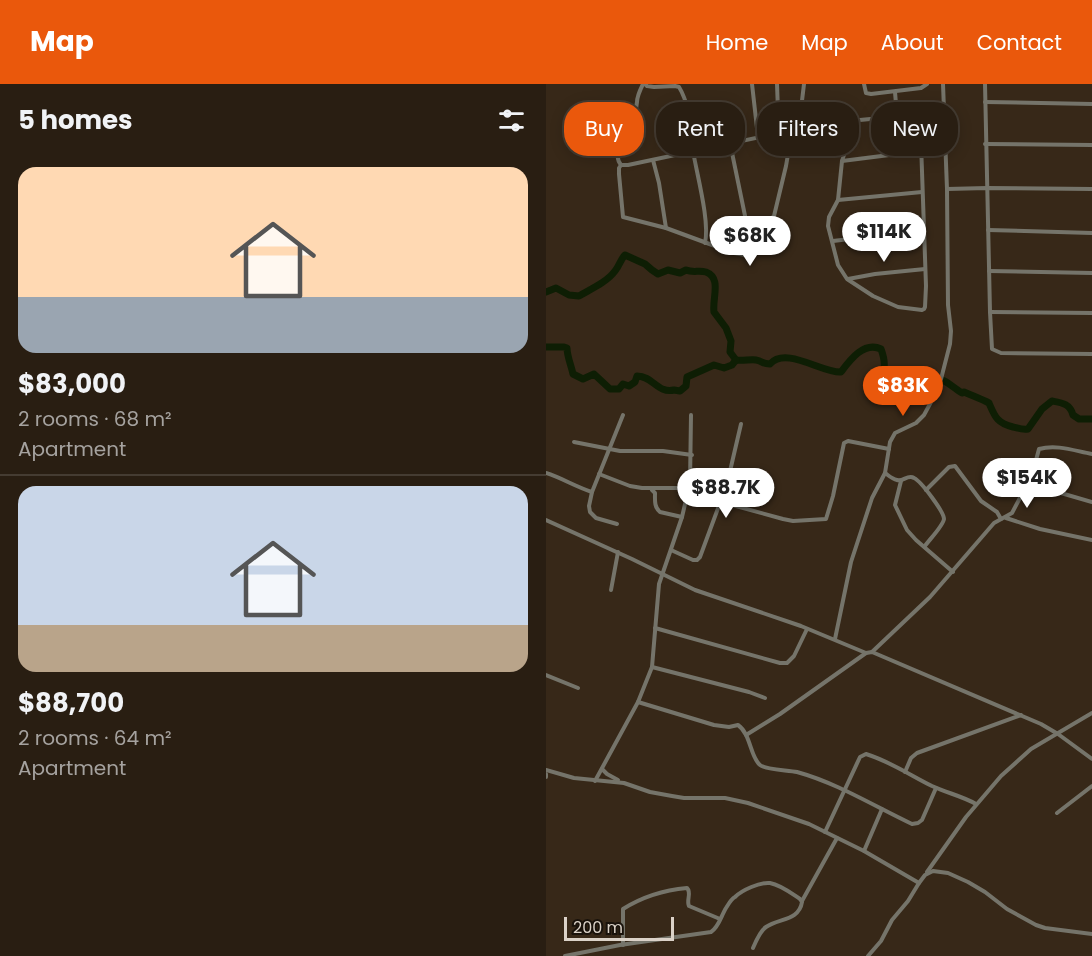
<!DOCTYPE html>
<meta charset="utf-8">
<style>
body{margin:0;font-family:Poppins,sans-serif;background:#31271b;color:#f1f3f6;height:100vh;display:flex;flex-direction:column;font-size:22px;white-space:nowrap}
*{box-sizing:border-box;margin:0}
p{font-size:20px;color:#a5a29f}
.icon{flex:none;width:33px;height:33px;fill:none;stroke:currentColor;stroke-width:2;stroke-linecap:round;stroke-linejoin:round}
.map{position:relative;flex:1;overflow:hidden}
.sheet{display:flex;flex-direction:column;background:#291e12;width:546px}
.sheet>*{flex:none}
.top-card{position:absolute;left:18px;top:18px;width:438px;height:54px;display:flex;gap:12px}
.scale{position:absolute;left:18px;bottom:15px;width:110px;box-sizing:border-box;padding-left:6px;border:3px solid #dbd2c8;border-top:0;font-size:16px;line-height:21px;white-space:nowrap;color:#dbd2c8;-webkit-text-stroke:4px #19120b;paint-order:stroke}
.price{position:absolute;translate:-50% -51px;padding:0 14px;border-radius:21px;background:#fff;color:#222;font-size:20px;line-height:39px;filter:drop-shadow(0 2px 3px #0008)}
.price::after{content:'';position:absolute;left:50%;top:36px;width:18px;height:14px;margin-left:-9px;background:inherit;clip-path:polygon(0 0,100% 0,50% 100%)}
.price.on{background:#ea580c;color:#fff}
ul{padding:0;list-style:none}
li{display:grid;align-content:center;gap:12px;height:318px;padding:0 18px}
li+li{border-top:2px solid #453c32}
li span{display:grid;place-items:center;height:186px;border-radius:18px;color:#555}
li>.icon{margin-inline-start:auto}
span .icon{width:108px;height:108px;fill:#fffc;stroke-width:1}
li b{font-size:26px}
h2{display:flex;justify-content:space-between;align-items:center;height:72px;padding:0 18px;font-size:26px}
.pill{padding:0 21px;border-radius:24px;background:#291e12;box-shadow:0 3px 15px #0003,0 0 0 2px #453c32;font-size:21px;line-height:54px}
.pill.on{background:#ea580c;color:#fff}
header{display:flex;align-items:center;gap:36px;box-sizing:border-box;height:84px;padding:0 30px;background:#ea580c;color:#fff}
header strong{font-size:28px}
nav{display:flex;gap:33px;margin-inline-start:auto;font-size:21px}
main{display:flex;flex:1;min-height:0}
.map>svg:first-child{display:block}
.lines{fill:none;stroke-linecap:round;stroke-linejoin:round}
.river{stroke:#0e1e04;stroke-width:7}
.street{stroke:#75746a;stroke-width:4}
</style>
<header>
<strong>Map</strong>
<nav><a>Home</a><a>Map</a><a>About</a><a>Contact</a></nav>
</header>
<main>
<section class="sheet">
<h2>5 homes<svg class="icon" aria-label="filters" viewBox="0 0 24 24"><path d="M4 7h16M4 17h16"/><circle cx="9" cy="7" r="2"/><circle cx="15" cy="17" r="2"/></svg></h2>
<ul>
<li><span style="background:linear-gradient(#ffd9b3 70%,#9aa5b1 0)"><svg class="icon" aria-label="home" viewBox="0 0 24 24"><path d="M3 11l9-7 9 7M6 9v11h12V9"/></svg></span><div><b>$83,000</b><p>2 rooms · 68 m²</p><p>Apartment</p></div></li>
<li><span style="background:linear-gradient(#c9d6e8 75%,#b9a48a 0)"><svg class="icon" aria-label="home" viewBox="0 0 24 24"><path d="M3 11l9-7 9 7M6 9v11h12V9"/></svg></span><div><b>$88,700</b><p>2 rooms · 64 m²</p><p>Apartment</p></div></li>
</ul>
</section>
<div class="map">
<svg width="546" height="872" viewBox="0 0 546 872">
<rect width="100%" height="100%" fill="#372818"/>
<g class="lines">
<g class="river">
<path d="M0,208l10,-4 13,7 10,1c12,-7 28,-14 36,-25 5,-6 5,-11 10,-16l20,9 7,6 6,4 10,-4 12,3 6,-3c7,3 13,0 20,2 16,6 6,26 8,40l12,16 5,13 -1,11 6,8c6,1 16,-1 20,0 7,1 5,4 14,4 16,-18 52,9 71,8 9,-12 23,-31 40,-23 3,8 5,18 1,26l8,8 14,4v5l4,6 15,-1 9,-10 2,-8c10,-2 19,9 28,14l2,-1c9,4 17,7 25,11 6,14 8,20 24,24 5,1 9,3 15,2l14,-20 10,-8c11,2 18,3 21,14l6,4h13"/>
<path d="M0,263h18l3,1c0,8 4,17 6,26l10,5 11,-5 16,15h9l4,-5 6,2 6,-4 2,-6c16,0 21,18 37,14l6,1 6,-5 1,-9 27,-12 10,3 8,-3 4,-5"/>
</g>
<g class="street">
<path d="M99,0l2,2 7,1 21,-1 4,1c12,19 10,43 25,60"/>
<path d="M206,0l6,53"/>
<path d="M231,0l1,27 4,21"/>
<path d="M258,0l-3,25 4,17"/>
<path d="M318,0l2,9 5,1 50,-6 6,-4"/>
<path d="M439,0l5,228 2,37 9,4 91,1"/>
<path d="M349,8l2,24"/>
<path d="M439,18l107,2"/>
<path d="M309,36l-13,41 -4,39 -9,17 -1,9 10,39 9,14 26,17 25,11 24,3 2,-1 1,-2 1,-21 -6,-172"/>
<path d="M184,59l20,97 2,13 -1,3 -17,-3 -68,-25 -43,-11 -4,-43v-6l2,-3h7l161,-34 19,-6 135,-13"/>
<path d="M439,60l107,1"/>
<path d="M147,67c4,24 17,71 12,92"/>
<path d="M107,76l6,23 7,45"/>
<path d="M296,77l79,-10"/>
<path d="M75,81c-10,-12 6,-23 11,-34 5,-9 3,-19 5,-29 0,-6 3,-12 6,-18"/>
<path d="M401,105l40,-1 105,1"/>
<path d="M292,116l84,-8"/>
<path d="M442,146l104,3"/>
<path d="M204,156l24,-24 12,-50 6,-35"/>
<path d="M287,157l91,-11"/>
<path d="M443,187l103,2"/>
<path d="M302,195l27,-5 50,-5"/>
<path d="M444,228l102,1"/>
<path d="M28,358l46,9h43l29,4"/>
<path d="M0,389c16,5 30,14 46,19"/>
<path d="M339,389c3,2 7,6 12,7 6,2 11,-6 17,-2 7,3 30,34 30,41 -1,7 -15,21 -19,27"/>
<path d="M53,390l31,12 12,2h47"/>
<path d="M355,397l-6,24 12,25 9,10 37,32"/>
<path d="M480,404l28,3 38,11"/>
<path d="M106,406l3,3c0,7 -1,14 5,19l22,5"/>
<path d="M380,406l23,-23 6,-1 26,35 16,11 4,7"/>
<path d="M175,418l62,17 10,2 33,-2 7,-23 11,-53 4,-2 41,8"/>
<path d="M460,434l34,11 52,11"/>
<path d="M0,436l86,39 63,31 106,36 65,27 6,-1 169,72 17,10 34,25"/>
<path d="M71,440l-21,-6 -6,-6 -1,-6 3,-14 31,-77"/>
<path d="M125,466l22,10h4l3,-3 27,-73 14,-60"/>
<path d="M65,506l7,-38"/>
<path d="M109,544l125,35h7l7,-7 13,-27"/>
<path d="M289,555l16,-77 21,-64 13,-25 5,-31 5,-9 21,-10 8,-8 7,-13 10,-23 9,-35 1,-13 -3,-26 -1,-116 -4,-105"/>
<path d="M326,568l58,-55 64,-74 18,-10 20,-38 7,-26c18,-5 36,2 53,5"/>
<path d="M106,583l97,25 16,6"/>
<path d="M0,591l32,13"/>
<path d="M92,618l76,23 15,2 9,-2c13,9 12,32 22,40 6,5 28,5 37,7 40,11 77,34 115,52l6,-1 4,-3 14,-32"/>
<path d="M200,651l34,-21 86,-61"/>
<path d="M56,685l5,5 11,6"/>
<path d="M0,686l28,8 50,5 26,9 22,4 12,2h41l23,5 61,21 55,27 55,32"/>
<path d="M359,688l6,-14 6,-5 104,-38"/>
<path d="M0,690v3"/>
<path d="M49,697l43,-79 14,-35 7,-83 23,-67 8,-34 1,-68"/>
<path d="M511,729l35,-27"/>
<path d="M279,748l35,-75 6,-3c23,7 44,21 66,32 15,7 30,10 44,18"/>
<path d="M318,767l18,-42"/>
<path d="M381,788l39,-55 35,-41 30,-27 61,-36"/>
<path d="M256,817l35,-63"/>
<path d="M77,861v-36c19,-12 42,-19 64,-21 5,5 -1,12 2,18l31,13"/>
<path d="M19,872l55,-11 91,-13c8,-5 10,-16 15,-24 2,-3 5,-9 9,-11 7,-7 25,-15 35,-14 11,2 21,10 30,16l2,3c-3,19 -23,16 -36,25 -6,4 -10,14 -13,21"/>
<path d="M322,872l13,-15 11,-21 16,-19 11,-18 6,-8 8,-4 15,2 20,9 17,10 22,17 29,16 9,3 47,6"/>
</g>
</g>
</svg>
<div class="scale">200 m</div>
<b class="price" style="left:338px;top:179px">$114K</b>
<b class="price" style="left:204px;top:183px">$68K</b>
<b class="price on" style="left:357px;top:333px">$83K</b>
<b class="price" style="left:481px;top:425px">$154K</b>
<b class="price" style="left:180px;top:435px">$88.7K</b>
<div class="top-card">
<a class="pill on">Buy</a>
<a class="pill">Rent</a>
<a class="pill">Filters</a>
<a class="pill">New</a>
</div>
</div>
</main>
